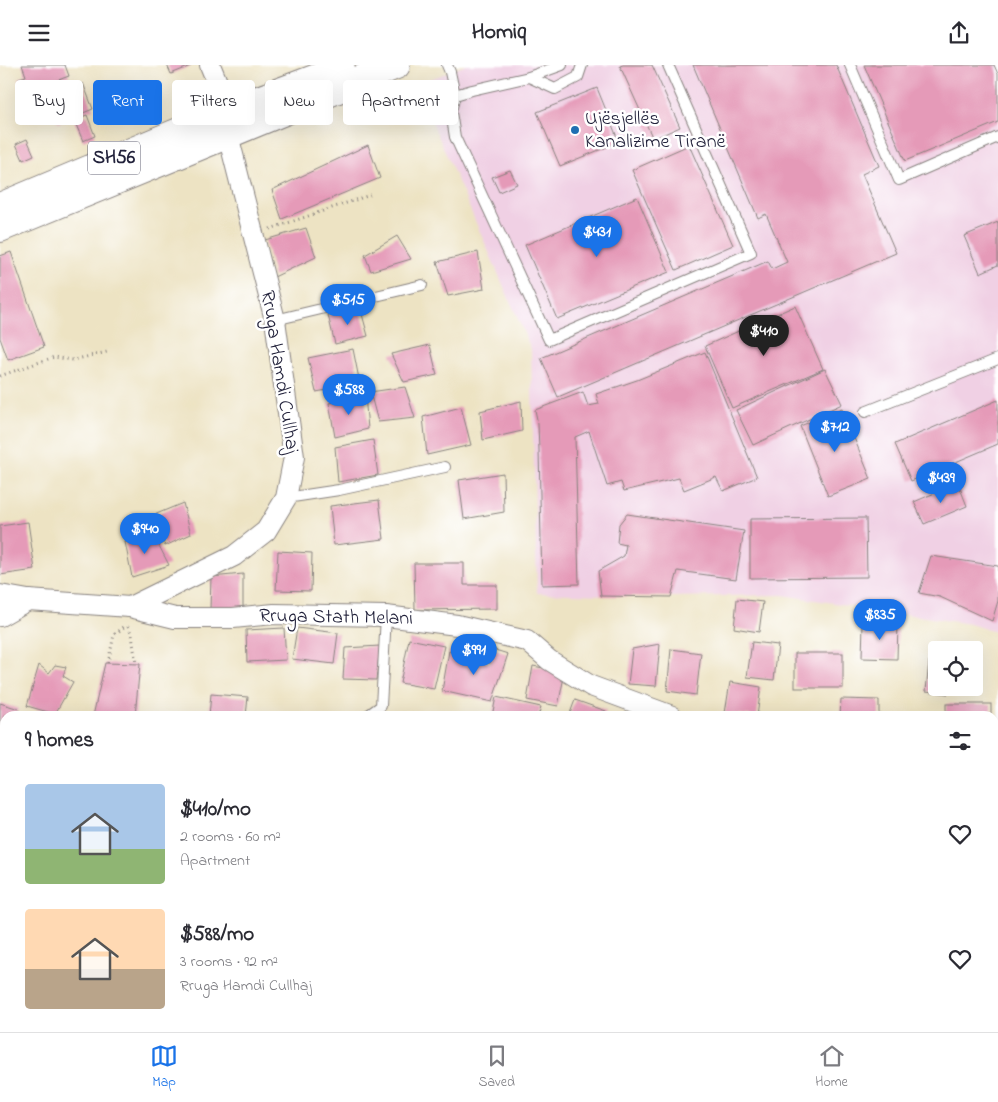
<!DOCTYPE html>
<meta charset="utf-8">
<style>
body{margin:0;font-family:"Indie Flower",sans-serif;background:#f2f2f3;color:#2b2b33;height:100vh;display:flex;flex-direction:column;font-size:19px;white-space:nowrap}
*{box-sizing:border-box;margin:0}
p{font-size:16px;color:#7c7c81}
.icon{flex:none;width:28px;height:28px;fill:none;stroke:currentColor;stroke-width:2;stroke-linecap:round;stroke-linejoin:round}
.map{position:relative;flex:1;overflow:hidden}
.drawer{position:absolute;left:0px;top:646px;width:999px;height:321px;display:flex;flex-direction:column;background:#fff;border-radius:15px 15px 0 0;box-shadow:0 5px 20px #0002}
.drawer>*{flex:none}
.top-card{position:absolute;left:15px;top:15px;width:500px;height:45px;display:flex;gap:10px}
.buttons{position:absolute;left:928px;top:576px;display:grid;gap:10px}
.buttons a{display:grid;place-items:center;width:55px;height:55px;border-radius:5px;background:#fff;box-shadow:0 5px 20px #0002;font-size:25px}
.price{position:absolute;translate:-50% -42px;padding:0 11px;border-radius:18px;background:#1a73e8;color:#fff;font-size:16px;line-height:32px;filter:drop-shadow(0 1px 2px #0008)}
.price::after{content:'';position:absolute;left:50%;top:30px;width:15px;height:11px;margin-left:-8px;background:inherit;clip-path:polygon(0 0,100% 0,50% 100%)}
.price.selected{background:#222;color:#fff}
ul{padding:0;list-style:none}
li{display:flex;align-items:center;gap:15px;height:125px;padding:0 25px}
li span{display:grid;place-items:center;flex:none;width:140px;height:100px;border-radius:5px;color:#555}
li>.icon{margin-inline-start:auto}
span .icon{width:60px;height:60px;fill:#fffc;stroke-width:1}
li b{font-size:21px}
h2{display:flex;justify-content:space-between;align-items:center;height:60px;padding:0 25px;font-size:21px}
.chip{padding:0 18px;border-radius:5px;background:#fff;box-shadow:0 5px 20px #0002;font-size:18px;line-height:45px}
.chip.selected{background:#1a73e8;color:#fff}
header{display:flex;justify-content:space-between;align-items:center;height:65px;padding:0 25px;background:#fff;font-size:22px;font-weight:800}
.tabs{display:flex;justify-content:space-around;align-items:center;height:70px;border-top:1px solid #e1e1e2;background:#fff;font-size:14px;color:#7c7c81}
.tabs a{display:grid;justify-items:center;gap:2px}
.tabs .selected{color:#1a73e8}
.map>svg:first-child{display:block}
.built{fill:#f0d0e4}
.building{fill:#e59ab8}
.lines{fill:none;stroke-linecap:round;stroke-linejoin:round}
.service-casing{stroke:#88827f;stroke-width:12}
.minor-casing{stroke:#88827f;stroke-width:22}
.primary-casing{stroke:#88827f;stroke-width:30}
.path{stroke:#88827f;stroke-width:3;stroke-dasharray:1 4;stroke-linecap:butt}
.service{stroke:#fff;stroke-width:10}
.minor{stroke:#fff;stroke-width:20}
.primary{stroke:#fff;stroke-width:28}
.poi-dot{fill:#1f6fb2;stroke:#fff;stroke-width:2}
.labels{text-anchor:middle;dominant-baseline:central;stroke-width:5;stroke-linejoin:round;paint-order:stroke}
.shield{fill:#fff;stroke:#646476;stroke-width:1}
.shield-label{font-size:19px;font-weight:bold;fill:#22223b}
.poi-label{font-size:20px;fill:#22223b;stroke:#fff;text-anchor:start}
.street-label{font-size:20px;fill:#22223b;stroke:#fff}
</style>
<header><svg class="icon" aria-label="menu" viewBox="0 0 24 24"><path d="M4 6h16M4 12h16M4 18h16"/></svg>Homiq<svg class="icon" aria-label="share" viewBox="0 0 24 24"><path d="M12 15V3M7 8l5-5 5 5M5 13v7h14v-7"/></svg></header>
<div class="map">
<svg width="998" height="967" viewBox="0 0 998 967">
<rect width="100%" height="100%" fill="#fff"/>
<filter id="ink" filterUnits="userSpaceOnUse"><feTurbulence type="fractalNoise" baseFrequency=".02" numOctaves="2"/><feDisplacementMap in="SourceGraphic" scale="10" xChannelSelector="R" yChannelSelector="G"/><feConvolveMatrix kernelMatrix="1 2 1 2 8 2 1 2 1" color-interpolation-filters="sRGB"/></filter>
<filter id="wash" filterUnits="userSpaceOnUse"><feTurbulence type="fractalNoise" baseFrequency=".0096" numOctaves="4" result="noise"/><feDisplacementMap in="SourceGraphic" scale="20" xChannelSelector="R" yChannelSelector="G"/><feGaussianBlur stdDeviation="1.12" result="paint"/><feColorMatrix in="noise" values="0 0 0 0 0 0 0 0 0 0 0 0 0 0 0 0 0 1.4 0 .05"/><feComposite in="paint" operator="in"/></filter>
<g filter="url(#wash)">
<rect width="100%" height="100%" fill="#ede3c3"/>
<path class="built" d="M466,0h532v568l-28,-9 -188,-29 -111,2 -134,-4 -6,-244 -115,-264z"/>
<g id="blocks">
<g class="building">
<path d="M22,0h43l4,11 -45,17 -5,-15 7,-2z"/>
<path d="M167,0h26l-22,9z"/>
<path d="M623,0h29l28,62 -27,12 -33,-73z"/>
<path d="M693,0h143l43,101 -17,8 34,79 -338,144 -17,-39 227,-97 4,8 15,-7 -21,-48 -8,4z"/>
<path d="M864,0h130l4,9v48l-93,39z"/>
<path d="M83,18l10,26 -35,14 -11,-26z"/>
<path d="M597,23l22,54 -59,24 -23,-54z"/>
<path d="M87,50l8,21 -12,5 -9,-21z"/>
<path d="M27,74l7,16 -11,5 -7,-16z"/>
<path d="M368,80l12,33 -98,41 -10,-29z"/>
<path d="M689,80l44,100 -57,25 -44,-100z"/>
<path d="M510,105l7,14 -18,8 -7,-15z"/>
<path d="M637,132l32,75 -112,47 -32,-74z"/>
<path d="M998,157v43l-18,8 -16,-37z"/>
<path d="M306,163l10,29 -42,20 -9,-37z"/>
<path d="M397,171l14,23 -40,12 -6,-16z"/>
<path d="M11,187l33,95 -36,13 -8,-22v-82z"/>
<path d="M478,187l6,37 -36,7 -11,-34z"/>
<path d="M795,241l28,63 -91,39 -27,-62z"/>
<path d="M360,242l8,29 -33,8 -7,-29z"/>
<path d="M430,280l7,30 -33,7 -13,-28z"/>
<path d="M353,284l7,35 -44,8 -8,-34z"/>
<path d="M705,287l52,125 -34,14 -7,-14 -32,13 -5,-12 -55,13 -3,-9 -14,4 -18,-55 -14,6 4,147 -37,1 -3,-135 -1,-26 -3,-14 48,-18 5,14 11,-2 -3,-10 41,-14z"/>
<path d="M825,304l17,35 -89,41 -17,-35z"/>
<path d="M405,322l10,31 -37,4 -8,-30z"/>
<path d="M365,330l3,34 -33,8 -6,-34z"/>
<path d="M998,335v44l-87,37 -16,-37z"/>
<path d="M521,336l1,30 -39,9 -3,-29z"/>
<path d="M461,342l10,38 -44,10 -4,-38z"/>
<path d="M842,344l29,70 -43,17 -28,-70z"/>
<path d="M373,375l5,35 -40,7 -3,-35z"/>
<path d="M503,408l1,39 -40,7 -5,-39z"/>
<path d="M958,418l9,23 -43,18 -10,-22z"/>
<path d="M379,435l5,39 -50,6 -4,-39z"/>
<path d="M183,438l8,31 -26,12 -11,-31z"/>
<path d="M627,449l117,17 -8,48 -58,-8 -7,26 -70,-1 -3,-25 26,-15 2,-11 -9,-2 2,-19z"/>
<path d="M866,453l1,59 -117,1v-59z"/>
<path d="M28,457l7,48 -35,5v-49z"/>
<path d="M153,469l16,31 -37,12 -7,-35z"/>
<path d="M278,486l34,2 -1,38 -35,-1z"/>
<path d="M931,491l67,10v35l-6,20 -52,-24 -21,-4z"/>
<path d="M414,498h50v22h33v24l-82,1z"/>
<path d="M243,509v33l-33,2 1,-32z"/>
<path d="M737,534l26,3 -4,30 -25,-4z"/>
<path d="M863,559h35l-1,35 -35,-1z"/>
<path d="M284,563l2,32 -39,2 -1,-32z"/>
<path d="M297,563l41,5 -4,31 -42,-5z"/>
<path d="M409,574l35,7 -10,43 -34,-6z"/>
<path d="M752,577l26,3 -4,35 -27,-3z"/>
<path d="M660,579l-4,42 -28,-2 4,-35z"/>
<path d="M380,581l-4,34 -33,-1 2,-31z"/>
<path d="M492,584l16,5 -16,48 -50,-11 7,-40 41,12z"/>
<path d="M671,584l30,4 -5,42 -29,-4z"/>
<rect x="795" y="588" width="48" height="35"/>
<path d="M929,596l7,1v25h13l-1,7 -22,-3z"/>
<path d="M105,598l35,1 -5,52h-42z"/>
<path d="M39,600l10,8 6,-8 11,2 -3,9 10,6 -18,32 -28,-8z"/>
<path d="M533,601l32,6 -7,34 -31,-6z"/>
<path d="M730,617l31,5 -4,29 -32,-3z"/>
<path d="M211,629l37,3 -2,19h-37z"/>
<path d="M496,632l45,10 -3,9h-46z"/>
<path d="M841,634l38,1v16h-39z"/>
<path d="M575,635l31,11 -2,5h-35z"/>
<path d="M0,638l19,6 -5,7h-9v15l-5,-2z"/>
<rect x="946" y="639" width="45" height="12"/>
<rect x="0" y="895" width="5" height="24"/>
</g>
</g>
</g>
<g filter="url(#ink)">
<use href="#blocks" fill-opacity="0" stroke="#88827f" stroke-width="1"/>
<g class="lines">
<g class="service-casing">
<g id="service">
<path d="M447,0l3,7 5,23 -4,17 4,25 94,203 202,-87 -83,-188"/>
<path d="M850,0l49,115 99,-43"/>
<path d="M529,12l26,12 23,-12 4,-12"/>
<path d="M455,30l17,-5 57,-13 33,-12"/>
<path d="M275,255l147,-35"/>
<path d="M865,347l133,-53"/>
<path d="M286,433l53,-8 106,-23"/>
<path d="M367,651l14,-10 5,-90"/>
<path d="M994,832l4,3"/>
</g>
</g>
<g class="minor-casing">
<g id="minor">
<path d="M210,0l19,46"/>
<path d="M0,530l28,5 102,7 45,11h58l41,-4 112,2 71,9 70,16 22,19 42,26 81,30"/>
<path d="M130,542l104,-51 32,-25 20,-33 8,-41 -19,-137 -47,-185"/>
<path d="M0,551l28,-16"/>
<path d="M994,721l4,-1"/>
<path d="M0,936l5,-1"/>
<path d="M780,962l26,1"/>
</g>
</g>
<g class="primary-casing">
<g id="primary">
<path d="M0,142l229,-96 112,-42"/>
<path d="M0,163l396,-163"/>
</g>
</g>
<g class="path">
<path d="M270,164l100,-34"/>
<path d="M0,311l54,-19 19,3 34,-8"/>
<path d="M128,561l4,9 4,29"/>
<path d="M108,598l6,-28 11,-9"/>
</g>
<use href="#service" class="service"/>
<use href="#minor" class="minor"/>
<use href="#primary" class="primary"/>
</g>
</g>
<circle class="poi-dot" cx="575" cy="65" r="5"/>
<g class="labels">
<rect class="shield" x="88" y="76.5" width="52" height="33" rx="4"/>
<g class="shield-label">
<text x="114" y="93">SH56</text>
</g>
<g class="poi-label">
<text x="585" y="54">Ujësjellës<tspan x="585" dy="23">Kanalizime Tiranë</tspan></text>
</g>
<g class="street-label">
<text transform="translate(279 307) rotate(81)">Rruga Hamdi Cullhaj</text>
<text transform="translate(336 553) rotate(1)">Rruga Stath Melani</text>
</g>
</g>
</svg>
<div class="buttons">
<a><svg class="icon" aria-label="locate" viewBox="0 0 24 24"><circle cx="12" cy="12" r="6"/><path d="M12 2v4M12 18v4M2 12h4M18 12h4"/></svg></a>
</div>
<b class="price" style="left:597px;top:193px">$431</b>
<b class="price" style="left:348px;top:261px">$515</b>
<b class="price selected" style="left:764px;top:292px">$410</b>
<b class="price" style="left:349px;top:351px">$588</b>
<b class="price" style="left:835px;top:388px">$712</b>
<b class="price" style="left:941px;top:439px">$439</b>
<b class="price" style="left:145px;top:490px">$940</b>
<b class="price" style="left:880px;top:576px">$835</b>
<b class="price" style="left:474px;top:611px">$991</b>
<div class="top-card">
<a class="chip">Buy</a>
<a class="chip selected">Rent</a>
<a class="chip">Filters</a>
<a class="chip">New</a>
<a class="chip">Apartment</a>
</div>
<section class="drawer">
<h2>9 homes<svg class="icon" aria-label="filters" viewBox="0 0 24 24"><path d="M4 7h16M4 17h16"/><circle cx="9" cy="7" r="2"/><circle cx="15" cy="17" r="2"/></svg></h2>
<ul>
<li><span style="background:linear-gradient(#a9c7e8 65%,#8fb573 0)"><svg class="icon" aria-label="home" viewBox="0 0 24 24"><path d="M3 11l9-7 9 7M6 9v11h12V9"/></svg></span><div><b>$410/mo</b><p>2 rooms · 60 m²</p><p>Apartment</p></div><svg class="icon" aria-label="heart" viewBox="0 0 24 24"><path d="M12 20l-8-8c-3-5 5-10 8-4 3-6 11-1 8 4z"/></svg></li>
<li><span style="background:linear-gradient(#ffd9b3 60%,#b9a48a 0)"><svg class="icon" aria-label="home" viewBox="0 0 24 24"><path d="M3 11l9-7 9 7M6 9v11h12V9"/></svg></span><div><b>$588/mo</b><p>3 rooms · 92 m²</p><p>Rruga Hamdi Cullhaj</p></div><svg class="icon" aria-label="heart" viewBox="0 0 24 24"><path d="M12 20l-8-8c-3-5 5-10 8-4 3-6 11-1 8 4z"/></svg></li>
</ul>
</section>
</div>
<nav class="tabs">
<a class="selected"><svg class="icon" aria-label="map" viewBox="0 0 24 24"><path d="M3 6l6-2 6 2 6-2v14l-6 2-6-2-6 2zM9 4v14M15 6v14"/></svg>Map</a>
<a><svg class="icon" aria-label="saved" viewBox="0 0 24 24"><path d="M7 4h10v16l-5-4-5 4z"/></svg>Saved</a>
<a><svg class="icon" aria-label="home" viewBox="0 0 24 24"><path d="M3 11l9-7 9 7M6 9v11h12V9"/></svg>Home</a>
</nav>
